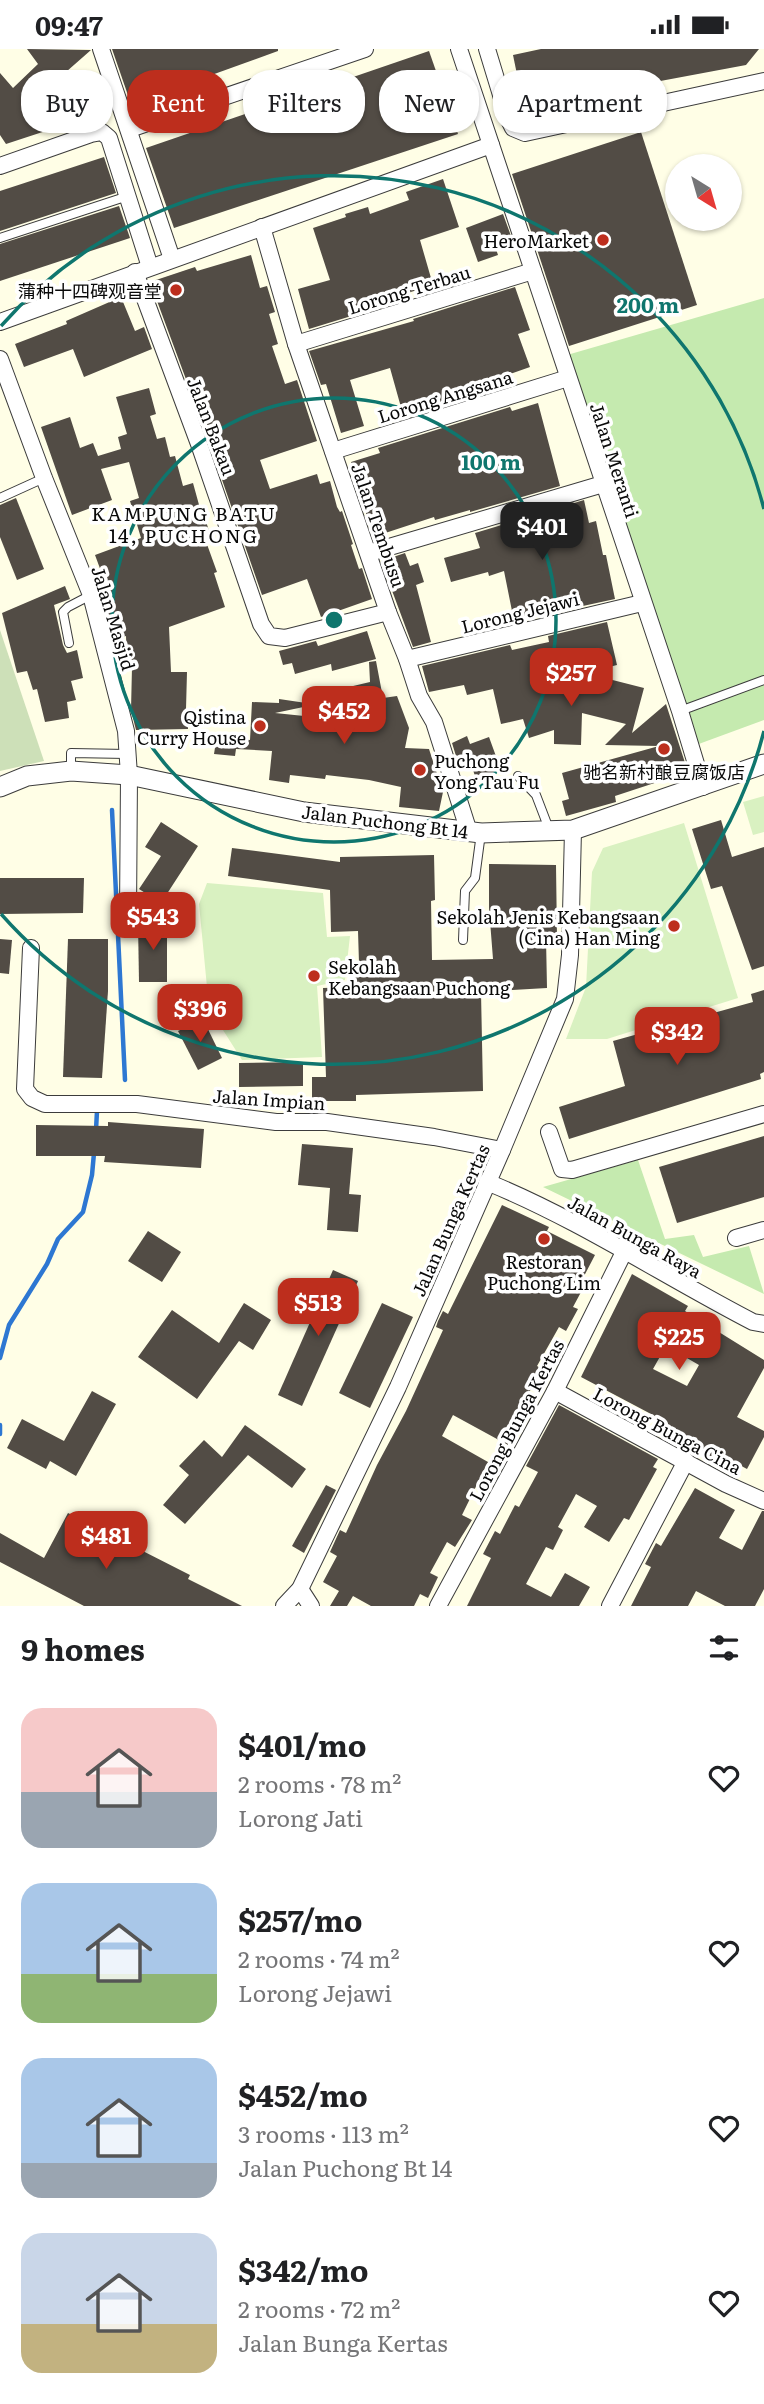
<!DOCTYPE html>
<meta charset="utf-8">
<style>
body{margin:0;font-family:Literata,"Noto Sans SC",serif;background:#f2f2f2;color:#202124;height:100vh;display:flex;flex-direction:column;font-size:26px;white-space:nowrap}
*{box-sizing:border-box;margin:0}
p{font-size:23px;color:#757577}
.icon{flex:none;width:38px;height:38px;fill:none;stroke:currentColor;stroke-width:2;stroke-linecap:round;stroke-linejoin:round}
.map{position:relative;height:1557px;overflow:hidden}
.panel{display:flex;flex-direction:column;background:#fff;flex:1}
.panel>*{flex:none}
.hud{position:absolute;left:21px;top:21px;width:723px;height:63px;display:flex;gap:14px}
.needle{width:46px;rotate:143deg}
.fabs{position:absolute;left:665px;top:105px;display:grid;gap:14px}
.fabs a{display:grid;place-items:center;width:77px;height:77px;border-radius:50%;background:#fff;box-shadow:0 2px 5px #0004;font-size:35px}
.price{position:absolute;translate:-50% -60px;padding:0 16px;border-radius:14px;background:#bd2e1d;color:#fff;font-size:23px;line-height:46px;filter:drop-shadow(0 2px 4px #0008)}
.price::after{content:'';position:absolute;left:50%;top:42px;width:21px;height:16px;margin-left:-10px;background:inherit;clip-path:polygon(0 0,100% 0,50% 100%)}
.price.on{background:#222;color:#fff}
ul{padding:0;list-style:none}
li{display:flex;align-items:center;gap:21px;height:175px;padding:0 21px}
li span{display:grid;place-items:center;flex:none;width:196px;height:140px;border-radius:21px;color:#555}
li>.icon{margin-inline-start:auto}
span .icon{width:84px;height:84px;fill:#fffc;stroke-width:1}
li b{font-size:30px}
h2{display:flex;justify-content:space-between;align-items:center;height:84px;padding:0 21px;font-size:30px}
.chip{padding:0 24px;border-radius:28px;background:#fff;box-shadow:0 2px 5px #0004;font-size:24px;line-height:63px}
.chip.on{background:#bd2e1d;color:#fff}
.status{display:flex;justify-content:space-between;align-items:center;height:49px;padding:0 35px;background:#fff;direction:ltr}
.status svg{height:19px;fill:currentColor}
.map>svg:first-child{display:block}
.green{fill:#c5eaaf}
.cemetery{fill:#cde0b8}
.pitch{fill:#d9f1c1}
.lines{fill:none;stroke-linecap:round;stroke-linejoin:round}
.stream{stroke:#2d77d2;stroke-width:4.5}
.building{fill:#524c45;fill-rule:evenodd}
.service-casing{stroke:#3c3c3c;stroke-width:10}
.minor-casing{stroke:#3c3c3c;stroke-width:18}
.tertiary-casing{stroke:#3c3c3c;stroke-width:21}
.service{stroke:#fff;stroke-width:8}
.minor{stroke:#fff;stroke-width:16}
.tertiary{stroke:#fff;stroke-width:19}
.ring{fill:none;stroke:#0f766e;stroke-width:3.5}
.poi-dot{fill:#bd2e1d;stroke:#fff;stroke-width:2.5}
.labels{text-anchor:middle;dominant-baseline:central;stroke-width:7;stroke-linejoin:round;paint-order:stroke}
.poi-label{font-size:18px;fill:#090909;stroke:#fff;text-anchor:end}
.street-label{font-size:18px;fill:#090909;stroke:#fff}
.neighbourhood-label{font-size:19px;letter-spacing:2px;fill:#090909;stroke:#fff}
.centre{fill:#0f766e;stroke:#fff;stroke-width:3.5}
.ring-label{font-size:21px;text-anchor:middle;font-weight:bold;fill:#0f766e;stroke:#fff;stroke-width:7;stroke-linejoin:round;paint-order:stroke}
</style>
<div class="status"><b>09:47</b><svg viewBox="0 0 49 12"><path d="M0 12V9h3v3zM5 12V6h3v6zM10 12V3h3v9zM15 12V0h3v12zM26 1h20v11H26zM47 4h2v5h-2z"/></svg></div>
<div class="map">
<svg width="764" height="1557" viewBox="0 0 764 1557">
<rect width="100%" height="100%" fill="#fffee6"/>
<g class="green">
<path d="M764,249v422l-68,25 -129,-390z"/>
<path d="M638,1111l27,79 29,-4 9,22 46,-11 15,48 -221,-107z"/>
</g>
<path class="cemetery" d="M0,581l44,131 -44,10z"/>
<g class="pitch">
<path d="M764,747v36l-11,3 -10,-33z"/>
<path d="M684,774l54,175 -131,41h-41l20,-52 6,-115 11,-24z"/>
<path d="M207,834l116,10 4,44 23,-1 -5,44 -28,6 5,71 -80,3 -33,-52 -10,-104z"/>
</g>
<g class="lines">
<g class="stream">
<path d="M112,761l13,270"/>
<path d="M96,1081l1,-19"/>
<path d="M0,1309l9,-33 38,-61 11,-25 25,-27 9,-37 2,-22"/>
<path d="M0,1376v9"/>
</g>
</g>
<g class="building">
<path d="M27,0l64,1 -33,29 15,43 -67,22 -6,-9v-62l13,15 25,-24z"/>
<path d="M112,0h166v2l-147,53z"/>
<path d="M541,0h218l-13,16 -214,40 -11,-11 -8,-39z"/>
<path d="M429,2l29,83 -284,94 -28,-80z"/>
<path d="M641,83l56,173 -128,41 -57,-172z"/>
<path d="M104,108l12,36 -116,38v-40z"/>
<path d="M443,130l16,48 -39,13 13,45 -38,12 2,5 -88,27 -11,-40 32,-9 -17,-52 33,-11 -1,-3 23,-7 2,7 39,-14 -3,-8z"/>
<path d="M119,157l11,32 -130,43v-37z"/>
<path d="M503,165l8,22 -17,7 4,12 -20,7 -12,-34z"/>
<path d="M251,206l9,33 7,-2 8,26 -6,2 9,30 -6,2 13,38 12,-4 20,61 -57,19 10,29 47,-15 3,10 10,-3 7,26 3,5 2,-1 11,33 -2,1 8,24 3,-1 10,31 -51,18 -14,-38 -45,16 -42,-121 4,-1 -14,-37h-3l-57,-154 45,-15 2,4z"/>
<path d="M515,238l15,43 -12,4 12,33 -28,10 2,10 -100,31 -14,-50 -40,12 14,46 -23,7 -15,-49 -5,1 -12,-34 105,-30 -1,-2z"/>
<path d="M121,248l14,34 9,-4 8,22 -68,28 -11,-28 -49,18 -9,-23 52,-20 -1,-3z"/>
<path d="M149,339l7,26 -6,2 7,23 8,-2 5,20 5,-1 8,30 10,-3 8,29h2l7,22 -6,2 13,36 -3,1 11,34 -56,20 2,45h16l-1,37h2v20l-52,1 -5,-20 1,-43h-5l-1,-31 -12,4 -8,-27 4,-1 -9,-29 4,-1 -10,-27 46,-17 -11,-37 9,-3 -10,-36 -28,7 11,31 -40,15 -31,-88 29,-10 10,31 13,-5 5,13 23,-7 -3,-12 9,-3 -11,-37z"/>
<path d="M538,354l22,83 -90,26v-2l-35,10 -1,-3 -61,20 -22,-75 29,-9 -2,-5 132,-41 2,4z"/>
<path d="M16,449l28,71 -27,11 -17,-43v-32z"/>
<path d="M584,451l5,23 7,-2 7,34h3l9,44 -101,22 -10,-50 -15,5 -1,-4 -37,10 -7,-24 36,-10 -5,-15z"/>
<path d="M405,504l5,13 8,-3 6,19 -8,3 15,57 -18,5 -32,-86z"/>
<path d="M65,537l5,13 -16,6 9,40 4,8 10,-3 6,28 -12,3 5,19 -9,2 2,16 -24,4 -8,-33 -4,1 -6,-19 -10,2 -15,-60z"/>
<path d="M607,573l10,43 -32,8 59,15 -12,45 34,-29 22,68 -73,24 1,6 -50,14 -4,-15 7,-2 -7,-26 97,-27 -54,-1 21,-21 -44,-11 -1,32 -27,-1v-14l-25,8 -6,-19 -22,5 -8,-35 -26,6 -3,-10 -35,7 -7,-26 88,-21 2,5 37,-8 -1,-6z"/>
<path d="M367,582l9,28 -44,12 -1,-7 -36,10 -3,-11 -9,2 -4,-14 37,-10 2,5z"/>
<path d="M376,612l7,37 14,-2 12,32 -4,20 24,1 14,43 -4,19 -40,-4 2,-20 -32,-7 -43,-5 -1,4 -35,-4 -1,8 -20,-3 3,-29 -36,-2 -1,7 -21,-2 3,-19 33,5 2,-38 27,1v-4l34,5v1l-38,8 97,10 -2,-30 -36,8 -2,-10 38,-9 -1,-20z"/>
<path d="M467,687l3,8 19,-7 12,33 -25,9 -5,-15 -11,5 -8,-26z"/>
<path d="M721,771l11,37 32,-10v119l-12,4 -30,-84 -11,3 -19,-60z"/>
<path d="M161,773l37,24 -37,57 -22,-14 22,-33 -16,-9z"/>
<path d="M232,799l108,14v-5l94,-2 1,45 -4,1 1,59 61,-1 -4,-51v-44l67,1 1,73h-11l1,50 -66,4 2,99 -127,4v6h-44v-24h14l-3,-89 29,-1 -1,-24h8l-1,-32 -27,1 -1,-42 -102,-14z"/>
<path d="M0,829h84l-1,35 -83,1z"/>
<path d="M138,874h29v59h-28z"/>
<path d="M0,890l12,1 -3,34 -9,-1z"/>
<path d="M68,890h40v52l-6,87 -39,-1z"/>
<path d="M764,941v82l-4,2 1,5 -192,60 -10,-32 66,-21 -12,-45 140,-39 -2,-8z"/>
<path d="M203,970l19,39 -24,12 -20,-39z"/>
<path d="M303,1013v24l-64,1v-24z"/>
<path d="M108,1073l96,7 -3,39 -97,-6 1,-6h-69v-31l72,1z"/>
<path d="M764,1087v61l-87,26 -18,-56z"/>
<path d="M302,1095l51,4 -4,46 12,1 -3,37 -31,-2 3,-42 -32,-3z"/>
<path d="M502,1156l47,22 -2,4 48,24 -12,23 4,3 -14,26 5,2 -12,22 -7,-4 -22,39 5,3 -31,56 6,3 -9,17 -55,-30 -11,21 46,26 -26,53 10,5 -17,27 -8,-5 -17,31 8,4 -10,21 -8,-4 -6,12h-43l-18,-10 -6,10h-17l9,-15 -16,-9 14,-26 -7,-4 10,-22 6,3 31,-68 29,-54 37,-81 -7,-3 2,-6 5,-10 5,3z"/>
<path d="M148,1182l33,21 -19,30 -34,-21z"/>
<path d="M333,1221l25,11 -56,125 -24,-11z"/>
<path d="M632,1225l56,32 -3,5 79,49v8l-27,49 27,14v6l-17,32 -30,-16 -3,7 -20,-10 3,-7 -30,-17 1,-3 -87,-46zM666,1297l33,19 -12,21 -34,-17z"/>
<path d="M244,1254l27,17 -18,30 -14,-9 -42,58 -59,-42 34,-47 47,33z"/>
<path d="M382,1254l31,14 -43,91 -31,-15z"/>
<path d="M92,1342l24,13 -40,72 -26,-15 -4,8 -39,-21 15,-29 42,22z"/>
<path d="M559,1356l99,54 -5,8 4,2 -28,51 -5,-2 -15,24 -25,-15 13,-21 -21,-12 -18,33 5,3 -10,20 -7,-3 -20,37 25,13 14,-24 25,14 -11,19h-112l24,-48 -8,-4 12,-23 5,3 15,-29 4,2 19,-35 -12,-6z"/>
<path d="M245,1376l61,44 -14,19 -44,-33 -63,69 -22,-19 26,-30 -10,-9 25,-26 18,17z"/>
<path d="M326,1436l10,5 -32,63 -12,-7z"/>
<path d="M695,1439l40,22 -16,28 23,12 20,-39h2v78l-9,17h-30l-29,-15 -8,15h-57l20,-39 -6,-3 11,-21 5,3z"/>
<path d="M68,1464l122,62 -2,4 54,27h-158l-84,-44v-29l44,25z"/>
</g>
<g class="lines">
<g class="service-casing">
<g id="service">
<path d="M0,189l128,-42"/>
<path d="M0,449l44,-20"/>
<path d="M69,594l-6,-31 5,-5 23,-12"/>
<path d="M680,662l84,-31"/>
<path d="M71,722v-18l56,1"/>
<path d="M518,727l18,19 13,34"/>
<path d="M463,891l2,-49 10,-13 6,-45"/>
</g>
</g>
<g class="minor-casing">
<g id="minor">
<path d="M101,0l71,210"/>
<path d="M459,0l221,662 23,76"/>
<path d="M487,0l21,69 5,10 12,5 239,-52"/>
<path d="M130,80l235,-80"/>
<path d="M0,117l91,-32 11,-2 7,6 41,129"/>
<path d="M262,178l34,117 92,268 19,47 12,37 15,26 35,110"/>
<path d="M135,223l64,172 62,180 8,12 16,2 103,-26"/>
<path d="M0,273l491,-177"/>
<path d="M296,295l237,-73"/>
<path d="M0,310l44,119 47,117 35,136 3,44 -1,140"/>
<path d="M333,402l235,-73"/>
<path d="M369,504l234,-69"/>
<path d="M407,610l235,-56"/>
<path d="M31,899l-6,141 7,9 13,6h92l139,18h51l107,15 68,13"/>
<path d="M549,1083l13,37 10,1 192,-56"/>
<path d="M487,1133c93,38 177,94 266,140l11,2"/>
<path d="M736,1189l28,-8"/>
<path d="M555,1342l171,93 38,17"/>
<path d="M300,1540l11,17"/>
<path d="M284,1557l16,-17 98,-202 104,-237 63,-151 5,-44 3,-125"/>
<path d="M438,1557l117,-215 70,-141"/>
<path d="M610,1557l76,-145"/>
</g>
</g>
<g class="tertiary-casing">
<path id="tertiary" d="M0,738l27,-11 44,-5 58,4 175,37 177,21 92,-3 191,-66"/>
</g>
<use href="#service" class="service"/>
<use href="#minor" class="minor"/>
<use href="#tertiary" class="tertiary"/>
</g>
<g class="ring">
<circle cx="334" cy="571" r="222"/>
<path d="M764 682A444 444 0 0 1 1 865M1 277A444 444 0 0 1 764 460"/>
</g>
<g class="poi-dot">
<circle cx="603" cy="191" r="7"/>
<circle cx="176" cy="241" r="7"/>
<circle cx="260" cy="677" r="7"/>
<circle cx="664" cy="700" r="7"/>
<circle cx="420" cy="721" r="7"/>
<circle cx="674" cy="877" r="7"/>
<circle cx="314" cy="927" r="7"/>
<circle cx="544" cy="1190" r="7"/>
</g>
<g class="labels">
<g class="poi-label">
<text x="589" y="191">HeroMarket</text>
<text x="162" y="241">蒲种十四碑观音堂</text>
<text x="246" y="667">Qistina<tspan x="246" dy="21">Curry House</tspan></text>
<text x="434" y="711" text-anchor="start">Puchong<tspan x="434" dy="21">Yong Tau Fu</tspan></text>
<text x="664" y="722" text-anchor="middle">驰名新村酿豆腐饭店</text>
<text x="660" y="867">Sekolah Jenis Kebangsaan<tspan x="660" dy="21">(Cina) Han Ming</tspan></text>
<text x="328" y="917" text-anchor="start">Sekolah<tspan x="328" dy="21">Kebangsaan Puchong</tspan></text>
<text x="544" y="1212" text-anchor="middle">Restoran<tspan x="544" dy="21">Puchong Lim</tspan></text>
</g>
<g class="street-label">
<text transform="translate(409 240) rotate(-17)">Lorong Terbau</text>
<text transform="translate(445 347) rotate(-17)">Lorong Angsana</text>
<text transform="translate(212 377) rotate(69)">Jalan Bakau</text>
<text transform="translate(615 411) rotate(72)">Jalan Meranti</text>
<text transform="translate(379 476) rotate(71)">Jalan Tembusu</text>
<text transform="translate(520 563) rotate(-14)">Lorong Jejawi</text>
<text transform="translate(114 569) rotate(73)">Jalan Masjid</text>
<text transform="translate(385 772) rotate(7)">Jalan Puchong Bt 14</text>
<text transform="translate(269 1050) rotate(4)">Jalan Impian</text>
<text transform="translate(450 1171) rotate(-66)">Jalan Bunga Kertas</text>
<text transform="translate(635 1187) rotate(29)">Jalan Bunga Raya</text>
<text transform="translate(516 1371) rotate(-62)">Lorong Bunga Kertas</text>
<text transform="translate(668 1381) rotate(28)">Lorong Bunga Cina</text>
</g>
<g class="neighbourhood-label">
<text x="184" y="464">KAMPUNG BATU<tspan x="184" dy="22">14, PUCHONG</tspan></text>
</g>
</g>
<circle cx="334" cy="571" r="10" class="centre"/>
<g class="ring-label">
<text x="648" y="264">200 m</text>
<text x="491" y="421">100 m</text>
</g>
</svg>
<div class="fabs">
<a><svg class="needle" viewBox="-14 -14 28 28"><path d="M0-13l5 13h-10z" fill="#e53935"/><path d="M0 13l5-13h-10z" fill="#757577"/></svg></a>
</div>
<b class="price on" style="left:542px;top:513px">$401</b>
<b class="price" style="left:571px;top:659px">$257</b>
<b class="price" style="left:344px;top:697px">$452</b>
<b class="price" style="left:153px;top:903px">$543</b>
<b class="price" style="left:200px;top:995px">$396</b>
<b class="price" style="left:677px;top:1018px">$342</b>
<b class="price" style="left:318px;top:1289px">$513</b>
<b class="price" style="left:679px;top:1323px">$225</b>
<b class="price" style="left:106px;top:1522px">$481</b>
<div class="hud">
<a class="chip">Buy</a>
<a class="chip on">Rent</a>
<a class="chip">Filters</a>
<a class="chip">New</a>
<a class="chip">Apartment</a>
</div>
</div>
<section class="panel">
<h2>9 homes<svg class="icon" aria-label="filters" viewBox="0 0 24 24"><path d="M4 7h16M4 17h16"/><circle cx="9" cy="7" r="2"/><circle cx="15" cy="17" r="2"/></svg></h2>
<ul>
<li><span style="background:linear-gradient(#f6c9c9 60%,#9aa5b1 0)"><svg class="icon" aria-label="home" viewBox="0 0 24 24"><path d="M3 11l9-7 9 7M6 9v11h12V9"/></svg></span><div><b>$401/mo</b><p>2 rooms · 78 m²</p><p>Lorong Jati</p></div><svg class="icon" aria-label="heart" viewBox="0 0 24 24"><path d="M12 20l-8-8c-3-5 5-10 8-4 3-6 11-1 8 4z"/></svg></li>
<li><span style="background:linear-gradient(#a9c7e8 65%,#8fb573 0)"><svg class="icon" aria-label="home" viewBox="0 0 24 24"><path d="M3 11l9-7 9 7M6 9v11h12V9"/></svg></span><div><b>$257/mo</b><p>2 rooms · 74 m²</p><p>Lorong Jejawi</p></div><svg class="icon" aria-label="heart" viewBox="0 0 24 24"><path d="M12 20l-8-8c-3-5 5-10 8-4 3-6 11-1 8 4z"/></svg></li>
<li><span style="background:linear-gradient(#a9c7e8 75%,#9aa5b1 0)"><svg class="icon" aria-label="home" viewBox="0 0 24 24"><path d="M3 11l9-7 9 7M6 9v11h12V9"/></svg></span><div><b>$452/mo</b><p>3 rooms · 113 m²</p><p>Jalan Puchong Bt 14</p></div><svg class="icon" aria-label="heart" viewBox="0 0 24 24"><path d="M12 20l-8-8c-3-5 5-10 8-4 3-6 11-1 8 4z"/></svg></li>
<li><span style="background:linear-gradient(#c9d6e8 65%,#c2b280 0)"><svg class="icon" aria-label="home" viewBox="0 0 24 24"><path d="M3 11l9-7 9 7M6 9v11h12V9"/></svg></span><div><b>$342/mo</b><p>2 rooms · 72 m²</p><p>Jalan Bunga Kertas</p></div><svg class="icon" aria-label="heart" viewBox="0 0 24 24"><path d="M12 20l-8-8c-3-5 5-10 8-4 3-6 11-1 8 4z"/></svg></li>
</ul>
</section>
